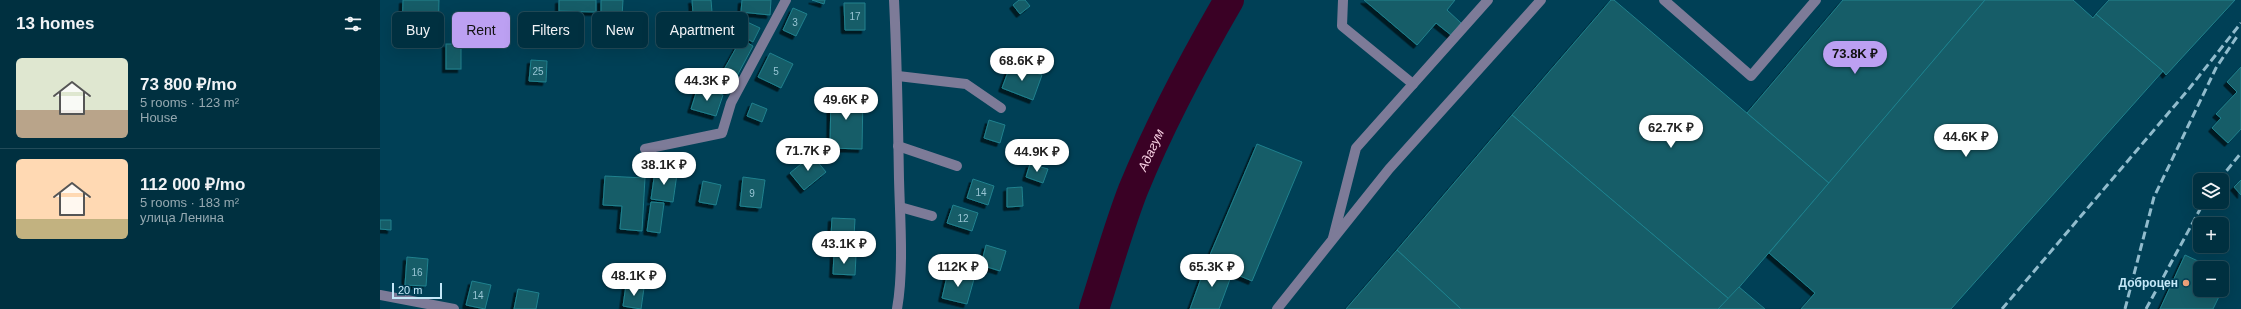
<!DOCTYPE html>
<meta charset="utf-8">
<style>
body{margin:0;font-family:Arial,sans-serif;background:#0e3c4b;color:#f1f3f6;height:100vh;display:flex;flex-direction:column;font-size:15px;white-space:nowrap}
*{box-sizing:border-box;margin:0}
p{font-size:13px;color:#95a9b1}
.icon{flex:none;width:22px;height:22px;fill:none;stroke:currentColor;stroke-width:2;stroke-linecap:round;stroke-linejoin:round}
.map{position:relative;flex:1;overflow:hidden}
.details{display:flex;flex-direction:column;background:#003040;width:380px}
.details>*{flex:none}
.hud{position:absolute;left:12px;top:12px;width:380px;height:36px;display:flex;gap:8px}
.buttons{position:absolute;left:1813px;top:173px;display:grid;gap:8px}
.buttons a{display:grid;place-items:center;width:36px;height:36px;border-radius:6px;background:#003040;box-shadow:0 4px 16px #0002,0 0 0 1px #224b59;font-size:20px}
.scale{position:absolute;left:12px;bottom:10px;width:50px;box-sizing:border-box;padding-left:4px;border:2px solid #c4e8f8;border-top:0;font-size:11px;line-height:14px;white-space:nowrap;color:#c4e8f8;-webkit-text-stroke:3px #004056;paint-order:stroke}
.price{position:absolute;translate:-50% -34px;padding:0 9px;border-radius:14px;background:#fff;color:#222;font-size:13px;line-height:26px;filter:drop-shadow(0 1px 2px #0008)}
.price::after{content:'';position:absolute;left:50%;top:24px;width:12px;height:9px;margin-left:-6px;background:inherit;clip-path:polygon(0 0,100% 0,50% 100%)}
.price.selected{background:#bca0f2;color:#111}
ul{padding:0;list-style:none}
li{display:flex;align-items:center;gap:12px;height:100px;padding:0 16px}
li+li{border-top:1px solid #224b59}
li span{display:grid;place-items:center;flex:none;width:112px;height:80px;border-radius:6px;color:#555}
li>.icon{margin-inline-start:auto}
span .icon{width:48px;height:48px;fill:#fffc;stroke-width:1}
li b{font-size:17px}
h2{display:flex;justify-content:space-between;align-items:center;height:48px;padding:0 16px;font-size:17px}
.pill{padding:0 14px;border-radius:6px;background:#003040;box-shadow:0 4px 16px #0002,0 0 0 1px #224b59;font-size:14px;line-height:36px}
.pill.selected{background:#bca0f2;color:#111}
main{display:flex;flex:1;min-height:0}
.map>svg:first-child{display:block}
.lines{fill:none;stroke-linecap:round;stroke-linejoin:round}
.river{stroke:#3a0125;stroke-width:30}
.building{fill:#145d67;stroke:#20818e;filter:url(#shadow)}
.minor{stroke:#7d7b98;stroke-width:10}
.rail{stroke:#91bccd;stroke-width:3;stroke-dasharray:8 4;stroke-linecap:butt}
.poi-dot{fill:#f0a27a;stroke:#004056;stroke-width:1.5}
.labels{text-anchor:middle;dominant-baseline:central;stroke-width:3.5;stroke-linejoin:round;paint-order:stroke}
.number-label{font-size:10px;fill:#98c5d4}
.poi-label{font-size:12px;font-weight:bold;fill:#c4e8f8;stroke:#004056;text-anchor:end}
.water-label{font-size:13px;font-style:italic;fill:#f6cee1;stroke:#004056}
</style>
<main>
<section class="details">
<h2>13 homes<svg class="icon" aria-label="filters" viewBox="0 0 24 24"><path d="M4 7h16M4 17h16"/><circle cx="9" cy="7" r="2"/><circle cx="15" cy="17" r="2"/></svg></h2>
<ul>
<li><span style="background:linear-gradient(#dfe7d0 65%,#b9a48a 0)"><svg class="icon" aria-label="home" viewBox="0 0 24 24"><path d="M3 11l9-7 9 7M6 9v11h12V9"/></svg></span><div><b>73 800 ₽/mo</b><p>5 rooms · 123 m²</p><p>House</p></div></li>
<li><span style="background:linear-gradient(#ffd9b3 75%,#c2b280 0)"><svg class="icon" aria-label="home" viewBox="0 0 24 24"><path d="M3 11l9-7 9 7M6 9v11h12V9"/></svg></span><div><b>112 000 ₽/mo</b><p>5 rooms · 183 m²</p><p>улица Ленина</p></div></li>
</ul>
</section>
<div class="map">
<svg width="1861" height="309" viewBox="0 0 1861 309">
<defs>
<filter id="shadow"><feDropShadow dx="-3.5" dy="3.5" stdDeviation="0" flood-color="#0009"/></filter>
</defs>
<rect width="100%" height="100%" fill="#004056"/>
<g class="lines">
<path class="river" id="s1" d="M714,309c13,-40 24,-80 39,-119 27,-66 60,-128 96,-190"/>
</g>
<g class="building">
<path d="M23,0h36l-1,39h-36z"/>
<path d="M179,0h37v12l-37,-1z"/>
<path d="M221,0h22l-1,16h-21z"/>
<path d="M312,0h19l1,12 -19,1z"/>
<path d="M362,0h29l-1,15 -29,-3z"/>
<path d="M432,0h13l-1,4z"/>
<path d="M639,0h6l5,6 -10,8 -7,-9z"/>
<path d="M984,0h91l-8,10 14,13 -10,12 -15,-12 -19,22z"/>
<path d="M1231,0h3l215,183 -100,116 -217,-184z"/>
<path d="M1463,0h142l-156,183 -82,-70z"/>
<path d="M1605,0h88l20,18 3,-4 67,57 -212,238h-150l14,-16 -46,-40z"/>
<path d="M1729,0h126l-69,75 -3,-4 -67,-57z"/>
<path d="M464,3h21v27h-20z"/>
<path d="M413,8l14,6 -11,22 -13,-6z"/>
<path d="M104,18h19l-1,25h-19z"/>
<path d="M365,21l15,7 -7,14 -15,-8z"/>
<path d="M361,39l12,7 -24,45 -13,-7z"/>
<rect x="66" y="44" width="15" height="25"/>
<path d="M390,53l23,11 -12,24 -23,-11z"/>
<path d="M151,60l16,1 -1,21 -17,-1z"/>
<path d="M631,64l31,11 -9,25 -31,-12z"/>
<path d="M1861,67v62l-13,14 -16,-15 9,-10 -5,-4 21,-22 -10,-10z"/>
<path d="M318,87l25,8 -7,21 -25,-7z"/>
<path d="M451,93l32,1 -1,55 -32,-1z"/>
<path d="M372,103l15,6 -5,13 -15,-6z"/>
<path d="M1132,115l217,184 -11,10h-257l-64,-59z"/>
<path d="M609,120l16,5 -5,18 -16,-5z"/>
<path d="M877,144l45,18 -50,119 -45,-19z"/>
<path d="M432,155l14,17 -22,18 -14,-17z"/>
<path d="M650,164l18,5 -5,14 -17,-6z"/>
<path d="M275,171l22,3 -4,28 -22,-3z"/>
<path d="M225,176l40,2 -3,53 -22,-2 2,-23 -19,-1z"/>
<path d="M363,177l22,3 -4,28 -21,-2z"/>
<path d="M593,179l21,7 -6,19 -21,-7z"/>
<path d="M1861,180v15l-7,-8z"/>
<path d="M323,181l18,4 -5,20 -17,-3z"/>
<path d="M642,187l1,19 -16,1v-19z"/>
<path d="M271,202l13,1 -4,30 -13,-2z"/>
<path d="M573,205l25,8 -6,18 -25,-8z"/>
<path d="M452,218l23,1 -1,18 -23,-1z"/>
<path d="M0,220h11v10l-11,-1z"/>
<path d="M606,245l20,6 -6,20 -19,-6z"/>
<path d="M1017,250l64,59h-115z"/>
<path d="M454,254l22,2 -1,19 -22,-1z"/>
<path d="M1805,255l28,13h-13v22h22v-18l7,4 -16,33h-53z"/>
<path d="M27,257l21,2 -2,27 -21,-1z"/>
<path d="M827,262l26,9 -14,38h-29z"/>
<path d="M568,272l26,7 -7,25 -25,-6z"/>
<path d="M92,281l19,4 -6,24 -19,-4z"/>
<path d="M246,285l18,3 -3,21 -18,-3z"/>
<path d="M1359,287l26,22h-47z"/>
<path d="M138,289l21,4 -3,16h-22z"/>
</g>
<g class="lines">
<g class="minor">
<path d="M514,0c3,60 4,119 5,179 1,40 5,91 -2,130"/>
<path d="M963,0l-1,26 71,58"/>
<path d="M1284,0l87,76 65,-76"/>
<path d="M518,76l68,8 35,24"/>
<path d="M518,146l59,20"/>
<path d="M265,149l77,-16 9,-30 55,-103"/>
<path d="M520,207l32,9"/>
<path d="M953,238l23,-90 132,-148"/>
<path d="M0,295l74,14"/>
<path d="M897,309l112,-140 152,-169"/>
</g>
<g class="rail">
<path d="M1839,180l22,-27"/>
<path d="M1622,309l186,-219 53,-67"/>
<path d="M1745,309l29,-112 62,-129 22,-33"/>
<path d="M1766,309l58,-107"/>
</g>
</g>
<circle class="poi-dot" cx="1806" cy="283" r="4"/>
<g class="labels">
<g class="number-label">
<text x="475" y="16">17</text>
<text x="415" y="22">3</text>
<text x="158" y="71">25</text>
<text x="396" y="71">5</text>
<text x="601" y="192">14</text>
<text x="372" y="193">9</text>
<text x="583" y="218">12</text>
<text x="37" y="272">16</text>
<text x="98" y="295">14</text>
</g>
<g class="poi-label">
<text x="1798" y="283">Доброцен</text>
</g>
<g class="water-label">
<text stroke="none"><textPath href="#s1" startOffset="169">Адагум</textPath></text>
</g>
</g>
</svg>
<div class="buttons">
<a><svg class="icon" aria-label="layers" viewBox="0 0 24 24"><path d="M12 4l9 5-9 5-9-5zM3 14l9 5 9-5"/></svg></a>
<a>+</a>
<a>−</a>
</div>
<div class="scale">20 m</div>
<b class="price selected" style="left:1475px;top:75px">73.8K ₽</b>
<b class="price" style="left:642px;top:82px">68.6K ₽</b>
<b class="price" style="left:327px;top:102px">44.3K ₽</b>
<b class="price" style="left:466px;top:121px">49.6K ₽</b>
<b class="price" style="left:1291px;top:149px">62.7K ₽</b>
<b class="price" style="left:1586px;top:158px">44.6K ₽</b>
<b class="price" style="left:428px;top:172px">71.7K ₽</b>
<b class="price" style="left:657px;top:173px">44.9K ₽</b>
<b class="price" style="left:284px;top:186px">38.1K ₽</b>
<b class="price" style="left:464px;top:265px">43.1K ₽</b>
<b class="price" style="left:578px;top:288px">112K ₽</b>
<b class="price" style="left:832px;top:288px">65.3K ₽</b>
<b class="price" style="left:254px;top:297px">48.1K ₽</b>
<div class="hud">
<a class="pill">Buy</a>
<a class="pill selected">Rent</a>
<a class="pill">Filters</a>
<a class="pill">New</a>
<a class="pill">Apartment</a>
</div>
</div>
</main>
